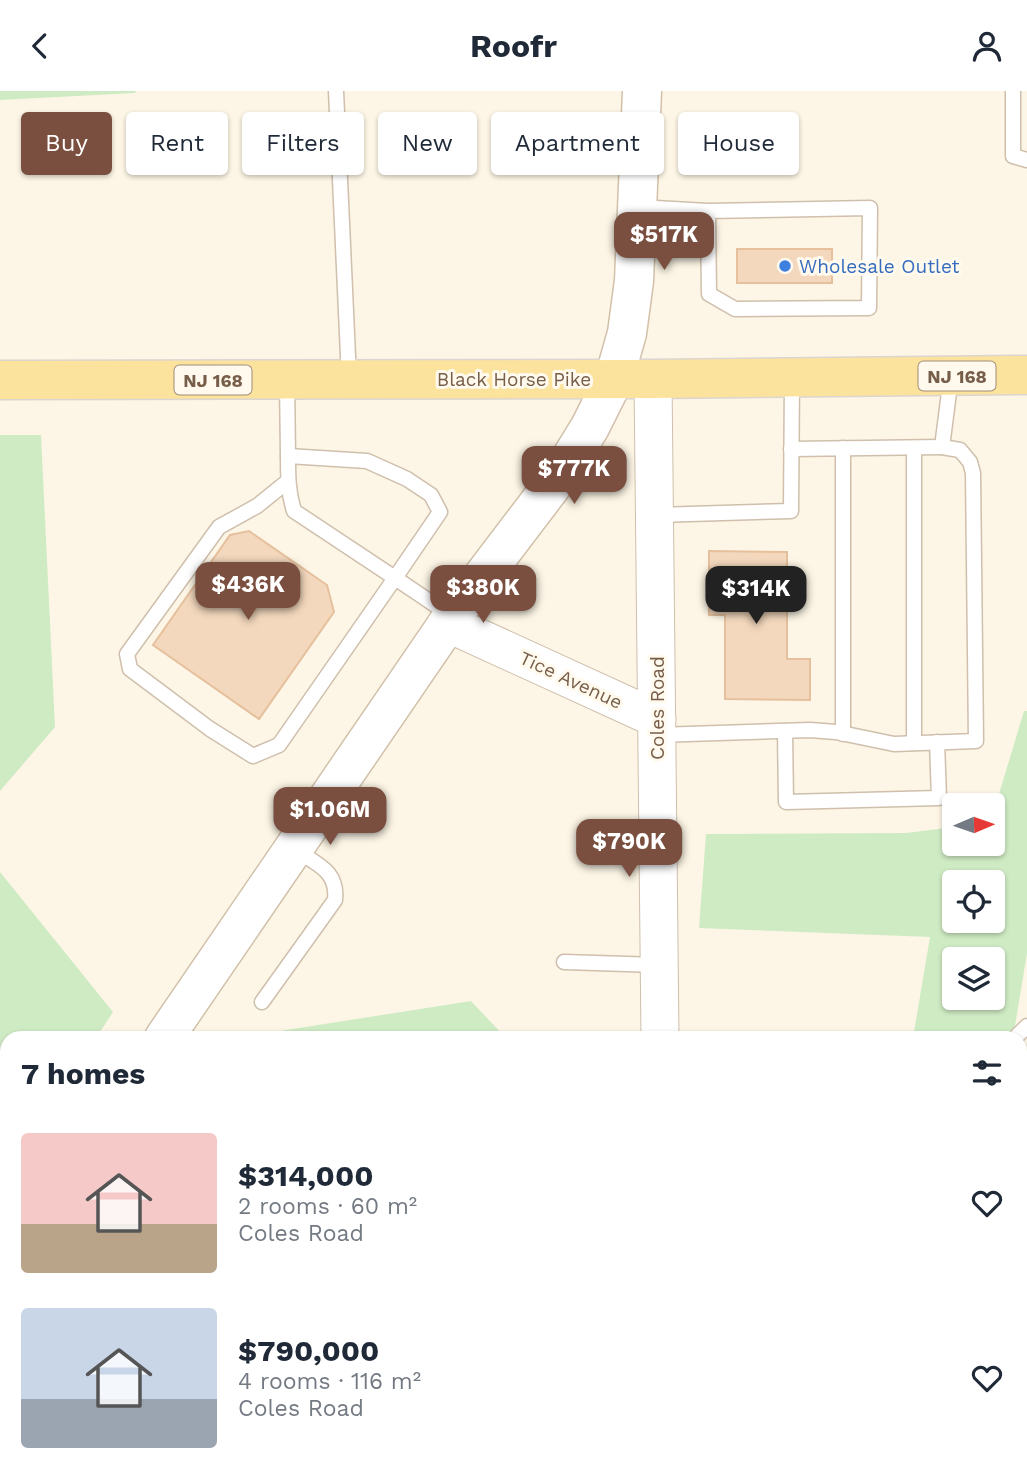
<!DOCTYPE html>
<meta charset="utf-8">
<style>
body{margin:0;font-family:"Work Sans",sans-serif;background:#f6f6f7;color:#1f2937;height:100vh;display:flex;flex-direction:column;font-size:26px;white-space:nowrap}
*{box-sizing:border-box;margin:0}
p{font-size:23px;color:#747a83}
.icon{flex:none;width:38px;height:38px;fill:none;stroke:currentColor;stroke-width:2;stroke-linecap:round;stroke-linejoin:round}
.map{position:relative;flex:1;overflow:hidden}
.details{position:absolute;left:0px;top:940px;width:1027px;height:450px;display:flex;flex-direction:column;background:#fff;border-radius:21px 21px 0 0;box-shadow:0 2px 5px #0004}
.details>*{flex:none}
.hud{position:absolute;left:21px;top:21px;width:985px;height:63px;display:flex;gap:14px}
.needle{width:46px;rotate:88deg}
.buttons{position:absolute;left:942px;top:702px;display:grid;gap:14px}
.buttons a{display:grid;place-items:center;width:63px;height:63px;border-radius:7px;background:#fff;box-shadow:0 2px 5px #0004;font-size:35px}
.price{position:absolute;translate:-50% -60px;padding:0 16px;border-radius:14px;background:#7a4f3f;color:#fff;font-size:23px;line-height:46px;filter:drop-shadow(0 2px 4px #0008)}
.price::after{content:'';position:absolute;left:50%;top:42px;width:21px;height:16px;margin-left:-10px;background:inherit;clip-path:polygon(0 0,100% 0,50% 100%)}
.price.active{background:#222;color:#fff}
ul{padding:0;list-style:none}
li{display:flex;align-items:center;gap:21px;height:175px;padding:0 21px}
li span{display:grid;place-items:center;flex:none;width:196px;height:140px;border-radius:7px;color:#555}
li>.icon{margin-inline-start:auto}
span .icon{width:84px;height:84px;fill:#fffc;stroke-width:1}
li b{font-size:30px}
h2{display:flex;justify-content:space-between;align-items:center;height:84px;padding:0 21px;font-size:30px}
.tag{padding:0 24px;border-radius:7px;background:#fff;box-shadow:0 2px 5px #0004;font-size:24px;line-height:63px}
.tag.active{background:#7a4f3f;color:#fff}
header{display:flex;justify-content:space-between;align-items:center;height:91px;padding:0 21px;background:#fff;font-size:32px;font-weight:700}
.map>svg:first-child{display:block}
.green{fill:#cfebc4;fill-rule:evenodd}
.building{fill:#f3d8bd;stroke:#e6c09d;stroke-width:2}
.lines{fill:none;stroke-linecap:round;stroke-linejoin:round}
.service-casing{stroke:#cfbfac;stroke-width:17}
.tertiary-casing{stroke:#cfbfac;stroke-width:39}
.secondary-casing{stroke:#d2c0a9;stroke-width:41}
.primary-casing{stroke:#dcd5d0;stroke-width:41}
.service{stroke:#fff;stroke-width:14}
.tertiary{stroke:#fff;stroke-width:37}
.secondary{stroke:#fff;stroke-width:38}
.primary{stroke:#fce39d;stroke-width:38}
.shop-dot{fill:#3f7fe0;stroke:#fffaed;stroke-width:2.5}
.labels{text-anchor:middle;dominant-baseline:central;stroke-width:6;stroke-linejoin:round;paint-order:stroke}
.shield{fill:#fffaed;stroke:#a08d7b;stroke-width:2}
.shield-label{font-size:18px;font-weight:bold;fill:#775e4a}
.shop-label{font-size:19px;fill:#366cbe;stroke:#fffaed;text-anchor:start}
.street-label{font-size:19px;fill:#775e4a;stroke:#fffaed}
</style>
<header><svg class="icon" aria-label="back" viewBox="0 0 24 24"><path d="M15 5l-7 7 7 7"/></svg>Roofr<svg class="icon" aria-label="person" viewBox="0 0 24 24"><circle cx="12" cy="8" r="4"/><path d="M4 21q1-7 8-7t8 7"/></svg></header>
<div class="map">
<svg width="1027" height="1389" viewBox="0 0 1027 1389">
<rect width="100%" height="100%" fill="#fdf6e6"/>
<g class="green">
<path d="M0,0h136l-1,2 -135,7z"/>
<path d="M0,344h41l14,292 -55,64z"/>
<path d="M1024,620h3v242l-14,85h-100l17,-101 -231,-9 7,-94 200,-1 48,-6v16h38v-26zM954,791h38v39h-38zM954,868h38v38h-38z"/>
<path d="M0,781l113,140 -17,26h-89v129l-7,11z"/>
<path d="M471,910l35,37h-265l1,-1z"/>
<path d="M7,1282v100l335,1 -2,6h-340v-97z"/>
</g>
<g class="building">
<rect x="737" y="158" width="95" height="34"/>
<path d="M249,440l78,54 7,27 -75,107 -106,-74 77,-110z"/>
<path d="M709,460l78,1v107h23v41l-85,-1v-84h-16z"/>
<path d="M1027,1001v60l-7,-7v-46z"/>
</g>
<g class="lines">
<g class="service-casing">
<g id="service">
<path d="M336,0l13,287"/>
<path d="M1013,0v65l14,4"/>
<path d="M638,116l70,4 1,83 26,15 134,-1 1,-100 -162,3"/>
<path d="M287,290l1,75"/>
<path d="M843,357v286"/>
<path d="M791,358l151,-2"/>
<path d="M288,390l-31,25 -38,21 -92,127 3,15 80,60 43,27 26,-11 116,-167 -101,-67c-6,-19 -6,-35 -6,-55l79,5 40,18 24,16 9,17 -45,66 55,37"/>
<path d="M656,424l135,-4 1,-133"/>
<path d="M785,640l1,71 153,-4 -2,-56"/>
<path d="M657,644l153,-5 26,2 58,12 82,-3 -3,-268 -3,-11 -10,-12 -18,-3 9,-70"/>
<path d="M914,652v-295"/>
<path d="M564,871l94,3"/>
<path d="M262,911l73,-102c3,-29 -17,-35 -39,-50"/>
<path d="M1015,947l12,-12"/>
<path d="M1020,1162l7,6"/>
<path d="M1020,1332h7"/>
</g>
</g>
<g class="tertiary-casing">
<g id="tertiary">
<path d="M653,288l7,659"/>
<path d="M447,532l210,96"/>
<path d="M664,1382v7"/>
</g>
</g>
<g class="secondary-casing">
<g id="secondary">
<path d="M164,947l288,-421 111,-146 27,-44 24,-48 13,-46 7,-52 8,-190"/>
<path d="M0,1192l7,-10"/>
</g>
</g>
<g class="primary-casing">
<path id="primary" d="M0,289l653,-1 374,-4"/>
</g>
<use href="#service" class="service"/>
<use href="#tertiary" class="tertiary"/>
<use href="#secondary" class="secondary"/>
<use href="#primary" class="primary"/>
</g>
<circle class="shop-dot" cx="785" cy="175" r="7"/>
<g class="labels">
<g class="shield">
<rect x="918.5" y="270.5" width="77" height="29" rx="5"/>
<rect x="174.5" y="274.5" width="77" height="29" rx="5"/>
</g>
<g class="shield-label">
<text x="957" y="285">NJ 168</text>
<text x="213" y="289">NJ 168</text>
</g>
<g class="shop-label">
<text x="799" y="175">Wholesale Outlet</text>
</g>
<g class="street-label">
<text x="514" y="288">Black Horse Pike</text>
<text transform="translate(571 589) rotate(25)">Tice Avenue</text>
<text transform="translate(657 617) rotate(-90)">Coles Road</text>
</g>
</g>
</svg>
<div class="buttons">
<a><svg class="needle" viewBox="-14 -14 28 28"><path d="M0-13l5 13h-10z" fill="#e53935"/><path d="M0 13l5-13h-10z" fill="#747a83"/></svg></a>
<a><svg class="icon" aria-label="locate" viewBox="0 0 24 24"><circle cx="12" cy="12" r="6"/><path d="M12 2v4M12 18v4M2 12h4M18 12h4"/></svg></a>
<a><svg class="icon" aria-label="layers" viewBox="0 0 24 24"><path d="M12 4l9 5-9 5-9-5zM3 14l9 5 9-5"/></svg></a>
</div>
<b class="price" style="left:664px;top:181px">$517K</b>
<b class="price" style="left:574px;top:415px">$777K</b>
<b class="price" style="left:248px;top:531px">$436K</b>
<b class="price" style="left:483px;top:534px">$380K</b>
<b class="price active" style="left:756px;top:535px">$314K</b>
<b class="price" style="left:330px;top:756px">$1.06M</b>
<b class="price" style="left:629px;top:788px">$790K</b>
<div class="hud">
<a class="tag active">Buy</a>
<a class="tag">Rent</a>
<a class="tag">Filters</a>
<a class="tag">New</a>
<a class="tag">Apartment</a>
<a class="tag">House</a>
</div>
<section class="details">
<h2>7 homes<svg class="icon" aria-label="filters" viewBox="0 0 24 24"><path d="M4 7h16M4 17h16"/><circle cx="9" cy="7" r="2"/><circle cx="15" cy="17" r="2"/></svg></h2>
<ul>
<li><span style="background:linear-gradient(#f6c9c9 65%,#b9a48a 0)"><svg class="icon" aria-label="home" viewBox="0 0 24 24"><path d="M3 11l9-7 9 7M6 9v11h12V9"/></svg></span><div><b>$314,000</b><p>2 rooms · 60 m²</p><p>Coles Road</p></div><svg class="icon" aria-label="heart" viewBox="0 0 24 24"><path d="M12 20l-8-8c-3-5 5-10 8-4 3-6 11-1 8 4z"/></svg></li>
<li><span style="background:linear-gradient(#c9d6e8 65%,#9aa5b1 0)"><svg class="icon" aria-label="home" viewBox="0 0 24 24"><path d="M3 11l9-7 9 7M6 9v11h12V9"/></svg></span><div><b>$790,000</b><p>4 rooms · 116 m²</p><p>Coles Road</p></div><svg class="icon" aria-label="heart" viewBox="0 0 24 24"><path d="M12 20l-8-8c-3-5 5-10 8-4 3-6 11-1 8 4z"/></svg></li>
</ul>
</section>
</div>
